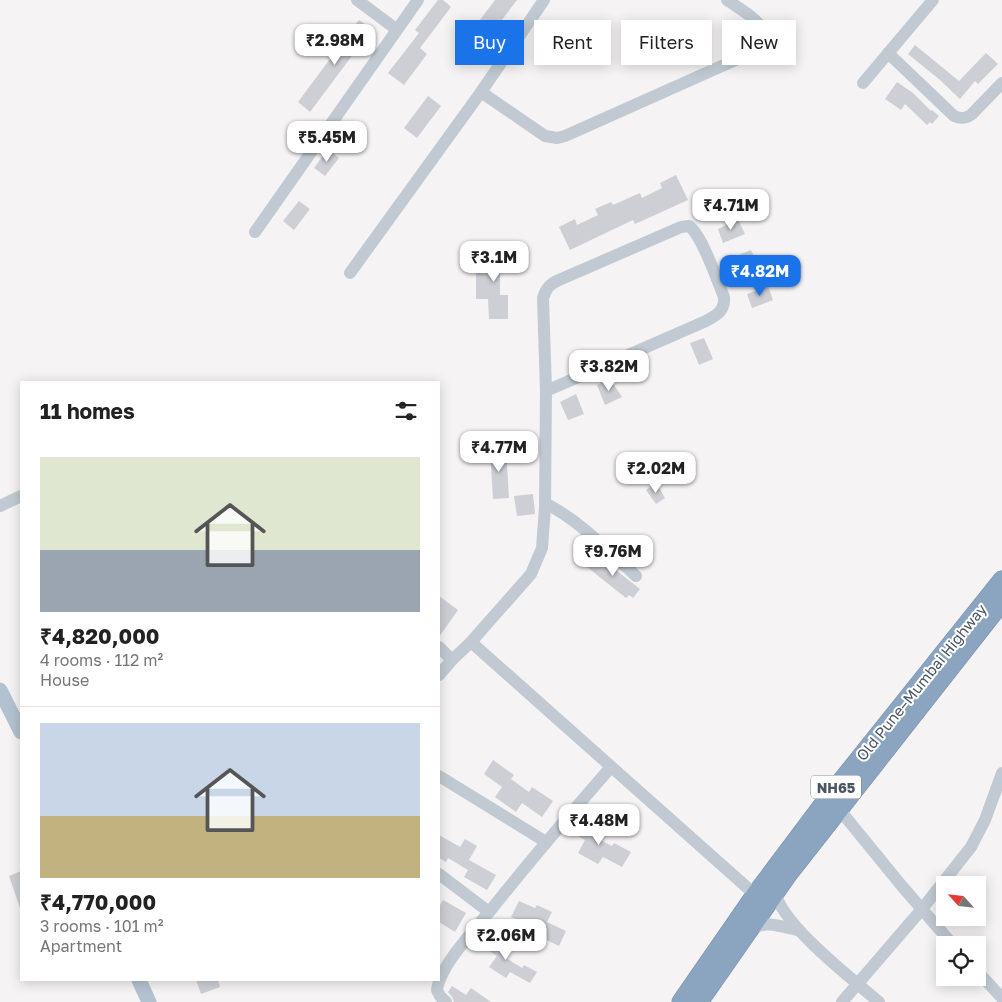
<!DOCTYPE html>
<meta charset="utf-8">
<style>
body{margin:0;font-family:"Golos Text",sans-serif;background:#f6f6f6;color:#222;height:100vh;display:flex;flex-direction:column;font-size:19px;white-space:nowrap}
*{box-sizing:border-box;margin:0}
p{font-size:16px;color:#767676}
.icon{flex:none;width:28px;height:28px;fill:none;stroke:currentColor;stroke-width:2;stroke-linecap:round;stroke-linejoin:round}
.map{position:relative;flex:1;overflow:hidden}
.side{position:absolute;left:20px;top:381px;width:420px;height:600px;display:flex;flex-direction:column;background:#fff;border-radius:0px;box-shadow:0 2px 12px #0003}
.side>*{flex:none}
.hud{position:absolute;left:455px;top:20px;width:471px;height:45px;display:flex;gap:10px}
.needle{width:32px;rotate:297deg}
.controls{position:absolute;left:936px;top:876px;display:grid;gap:10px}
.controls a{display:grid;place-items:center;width:50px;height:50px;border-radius:0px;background:#fff;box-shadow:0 2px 12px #0003;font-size:25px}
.price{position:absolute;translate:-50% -42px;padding:0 11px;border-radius:10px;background:#fff;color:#222;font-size:16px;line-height:32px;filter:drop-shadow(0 1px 2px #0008)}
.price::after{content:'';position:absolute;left:50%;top:30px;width:15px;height:11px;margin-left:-8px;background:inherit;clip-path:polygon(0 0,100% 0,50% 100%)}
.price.selected{background:#1a73e8;color:#fff}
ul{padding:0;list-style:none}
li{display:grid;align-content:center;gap:10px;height:265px;padding:0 20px}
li+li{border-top:1px solid #e0e0e0}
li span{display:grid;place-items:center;height:155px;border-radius:0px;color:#555}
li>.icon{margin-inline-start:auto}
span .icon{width:90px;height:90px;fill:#fffc;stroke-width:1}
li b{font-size:21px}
h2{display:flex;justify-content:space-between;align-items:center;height:60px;padding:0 20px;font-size:21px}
.pill{padding:0 18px;border-radius:0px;background:#fff;box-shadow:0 2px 12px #0003;font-size:18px;line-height:45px}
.pill.selected{background:#1a73e8;color:#fff}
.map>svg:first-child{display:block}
.building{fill:#cdcfd5}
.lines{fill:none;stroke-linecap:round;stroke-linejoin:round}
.highway-casing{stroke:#7690ad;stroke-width:19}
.minor{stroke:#c1cad2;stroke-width:12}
.major{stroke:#b3c2d1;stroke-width:15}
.highway{stroke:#8ba5c1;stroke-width:18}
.labels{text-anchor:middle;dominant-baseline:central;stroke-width:4;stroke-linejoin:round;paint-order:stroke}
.shield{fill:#fff;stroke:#808990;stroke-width:1}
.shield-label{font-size:14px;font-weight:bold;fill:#4a5661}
.street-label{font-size:15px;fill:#4a5661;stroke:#fff}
</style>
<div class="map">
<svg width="1002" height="1002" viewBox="0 0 1002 1002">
<rect width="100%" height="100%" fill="#f5f3f3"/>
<g class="building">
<path d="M438,0h5l8,7 -31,41 7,6 -23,31 -16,-12 31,-40 -4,-3z"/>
<path d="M495,0h22l-42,55 -14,-10z"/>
<path d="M359,20l13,9 -62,83 -12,-10z"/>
<path d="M915,45l44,36 27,-28 12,11 -20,20 -3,-3 -15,18 -20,-19 -32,-26z"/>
<path d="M897,82l16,11 18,18 1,-1 7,6 -7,8 -2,-2 -3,3 -22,-21 -4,6 -16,-11z"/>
<path d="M428,96l13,10 -24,32 -13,-10z"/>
<path d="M328,149l11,9 -14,18 -11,-8z"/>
<path d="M676,175l12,25 -53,24 -2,-4 -63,30 -11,-23 16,-8 2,6 21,-10 -3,-6 16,-7 2,3 27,-12 2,5 20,-10 -2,-5z"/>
<path d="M299,201l11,8 -16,21 -11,-9z"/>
<path d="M738,219l7,15 -22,9 -5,-14z"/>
<path d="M508,246v25h-8v24h8v24h-19l-1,-20h-12v-26h11v-26z"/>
<path d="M751,250l6,13 -21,9 -5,-14z"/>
<path d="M768,286l5,14 -21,8 -5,-14z"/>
<path d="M704,338l9,21 -14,6 -9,-22z"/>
<path d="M610,379l12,18 -17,8 -8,-20z"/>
<path d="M576,394l8,20 -16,6 -8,-18z"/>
<path d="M506,448l3,50 -16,1 -3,-50z"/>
<path d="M656,483l9,15 -9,6 -10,-14z"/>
<path d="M533,494l2,20 -18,2 -3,-20z"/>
<path d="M594,553l46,36 -7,9 -4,-3 -3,3 -39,-31 4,-4 -2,-3z"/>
<path d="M439,596l19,14 -19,27z"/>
<path d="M493,760l21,15 -3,4 18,13 3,-5 21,14 -11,16 -20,-14 -6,9 -21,-15 7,-10 -18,-13z"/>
<path d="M582,818l19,11 -5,9 16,8 2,-3 17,9 -9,15 -19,-10 -5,7 -20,-11 7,-13 -12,-7z"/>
<path d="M439,835l21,12 5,-8 12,7 -8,14 27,15 -9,15 -23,-13 4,-7 -20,-12 -2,4 -7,-4z"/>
<path d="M21,871v37h-1l-11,-32z"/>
<path d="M443,900l23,13 -11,19 -16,-10v-15z"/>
<path d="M519,901l16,7 2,-3 15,7 -5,10 19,9 -7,15 -19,-9 4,-8 -18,-9 -1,3 -14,-6z"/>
<path d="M491,934l19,12 -7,10 19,12 2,-3 13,7 -7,11 -20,-11 -4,6 -17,-11 8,-11 -14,-9z"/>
<path d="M196,980h22l2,7 -19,7z"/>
<path d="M452,986l14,9 5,-7 20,14h-37l-2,-5 -4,-5z"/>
</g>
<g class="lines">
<g class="highway-casing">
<g id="highway">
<path d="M681,1002l74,-107 75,-100 172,-215"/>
<path d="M699,1002l88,-126 215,-274"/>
</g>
</g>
<g class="minor">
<path d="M357,0l39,29"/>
<path d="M888,53l66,63c7,3 12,3 18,-2l30,-31"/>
<path d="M863,83l70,-83"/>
<path d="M481,92l64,44 12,2 8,-2 186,-83c33,-22 -6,-40 -24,-53"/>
<path d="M255,232l163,-232"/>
<path d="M350,273l131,-181 63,-92"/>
<path d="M545,503c35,18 62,47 91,73"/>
<path d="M0,506l21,-10"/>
<path d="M471,642l60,-68 11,-26 3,-41 1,-116 -3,-93c3,-10 7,-14 16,-18l122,-53 8,-1c13,9 28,54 35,71 1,14 -7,18 -18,24l-160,70"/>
<path d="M439,647l13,13 19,-18 289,257"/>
<path d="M439,675l13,-15"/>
<path d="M439,776l107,66"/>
<path d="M839,809l62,76 52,60"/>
<path d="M439,874l50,38"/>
<path d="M775,892c8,34 76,86 104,110"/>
<path d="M750,929c15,-9 32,-2 48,1"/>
<path d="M978,972l24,26"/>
<path d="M446,1002l-6,-6 -3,-6c3,-24 37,-60 53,-79 39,-49 80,-97 121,-144"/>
<path d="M842,1002l80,-93 49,-62 14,-27 17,-47"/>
</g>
<g class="major">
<path d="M0,690l21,42"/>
<path d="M139,980l10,22"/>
</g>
<use href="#highway" class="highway"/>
</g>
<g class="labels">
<rect class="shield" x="811" y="775.5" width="50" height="23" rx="4"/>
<g class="shield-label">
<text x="836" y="787">NH65</text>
</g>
<g class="street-label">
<text transform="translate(921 682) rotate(-51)">Old Pune–Mumbai Highway</text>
</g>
</g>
</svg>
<div class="controls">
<a><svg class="needle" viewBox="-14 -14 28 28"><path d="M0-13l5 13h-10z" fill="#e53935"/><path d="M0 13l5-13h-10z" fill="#767676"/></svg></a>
<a><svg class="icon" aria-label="locate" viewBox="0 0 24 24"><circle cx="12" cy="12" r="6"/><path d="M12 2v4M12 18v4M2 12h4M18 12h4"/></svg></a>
</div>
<b class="price" style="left:335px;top:66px">₹2.98M</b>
<b class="price" style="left:327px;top:163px">₹5.45M</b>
<b class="price" style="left:731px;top:231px">₹4.71M</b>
<b class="price" style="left:494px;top:283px">₹3.1M</b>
<b class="price selected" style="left:760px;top:297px">₹4.82M</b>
<b class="price" style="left:609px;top:392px">₹3.82M</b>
<b class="price" style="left:499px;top:473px">₹4.77M</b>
<b class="price" style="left:656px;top:494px">₹2.02M</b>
<b class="price" style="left:613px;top:577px">₹9.76M</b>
<b class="price" style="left:599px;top:846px">₹4.48M</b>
<b class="price" style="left:506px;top:961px">₹2.06M</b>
<div class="hud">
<a class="pill selected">Buy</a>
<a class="pill">Rent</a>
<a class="pill">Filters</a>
<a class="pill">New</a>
</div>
<section class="side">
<h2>11 homes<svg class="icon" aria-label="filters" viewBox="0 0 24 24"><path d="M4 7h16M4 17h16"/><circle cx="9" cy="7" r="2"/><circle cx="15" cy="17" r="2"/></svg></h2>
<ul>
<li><span style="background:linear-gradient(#dfe7d0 60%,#9aa5b1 0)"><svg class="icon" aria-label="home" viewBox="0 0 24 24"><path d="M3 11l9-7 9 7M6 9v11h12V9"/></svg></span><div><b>₹4,820,000</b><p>4 rooms · 112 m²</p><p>House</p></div></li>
<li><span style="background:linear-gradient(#c9d6e8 60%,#c2b280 0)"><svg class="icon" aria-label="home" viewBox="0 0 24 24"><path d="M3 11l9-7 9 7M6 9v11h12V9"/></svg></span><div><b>₹4,770,000</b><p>3 rooms · 101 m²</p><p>Apartment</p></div></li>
</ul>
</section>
</div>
